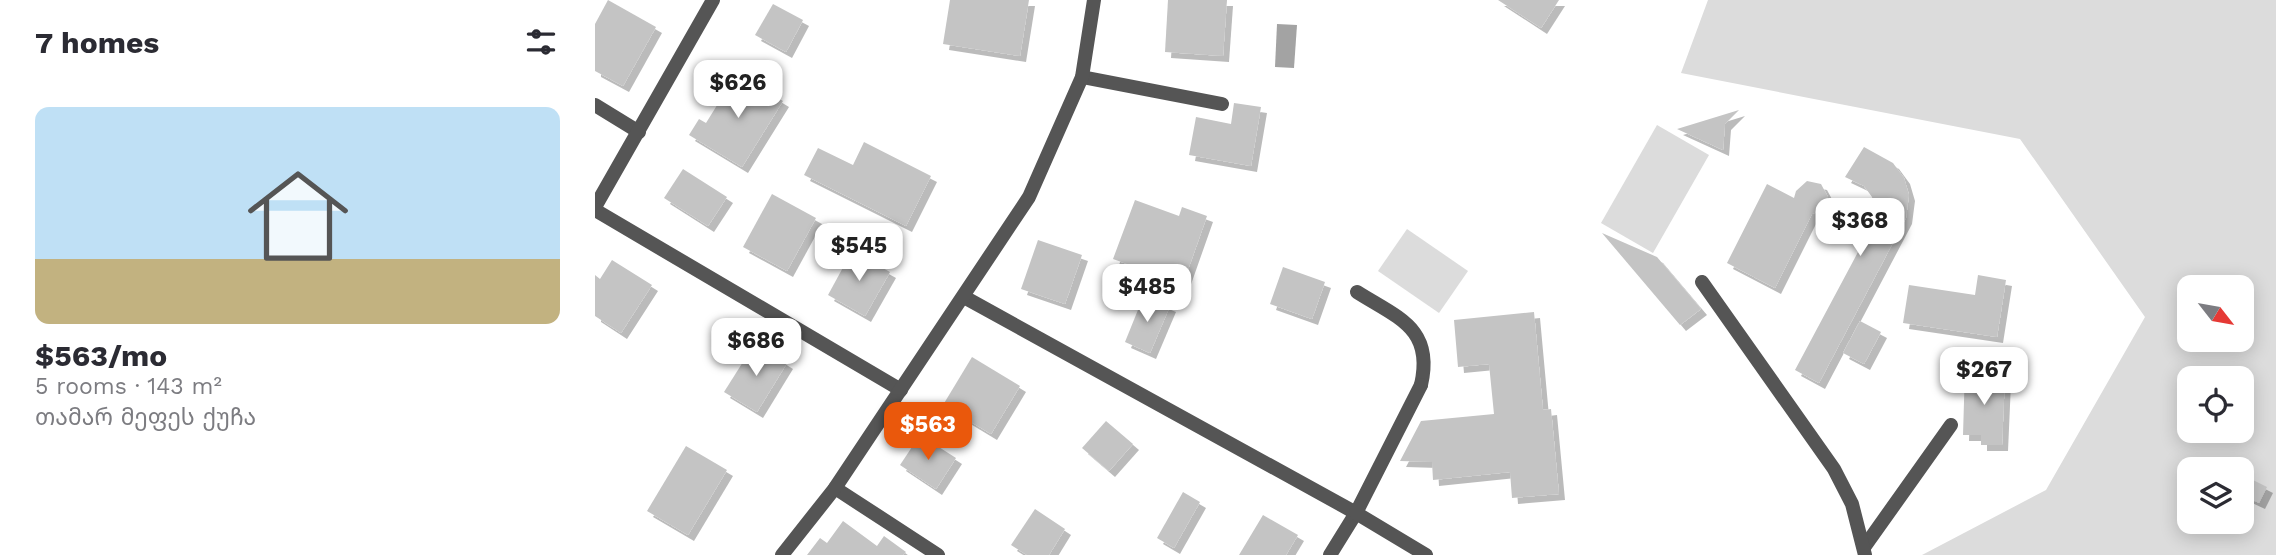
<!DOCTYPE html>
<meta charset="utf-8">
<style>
body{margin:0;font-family:"Work Sans","Noto Sans Georgian",sans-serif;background:#f7f7f7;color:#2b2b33;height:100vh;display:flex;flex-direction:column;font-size:26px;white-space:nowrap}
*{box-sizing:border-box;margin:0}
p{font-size:23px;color:#7c7c81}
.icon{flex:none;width:38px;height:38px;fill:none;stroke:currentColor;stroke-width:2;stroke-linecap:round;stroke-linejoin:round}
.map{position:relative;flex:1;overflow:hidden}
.sheet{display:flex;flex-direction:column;background:#fff;width:595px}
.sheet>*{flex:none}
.needle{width:46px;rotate:121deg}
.tools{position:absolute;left:1582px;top:275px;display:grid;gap:14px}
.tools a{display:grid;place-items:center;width:77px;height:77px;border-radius:14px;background:#fff;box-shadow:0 4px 18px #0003;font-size:35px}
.price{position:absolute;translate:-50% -60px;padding:0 16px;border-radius:14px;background:#fff;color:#222;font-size:23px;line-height:46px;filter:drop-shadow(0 2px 4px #0008)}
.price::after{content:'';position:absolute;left:50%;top:42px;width:21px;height:16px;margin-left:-10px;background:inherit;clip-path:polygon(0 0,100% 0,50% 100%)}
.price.selected{background:#ea580c;color:#fff}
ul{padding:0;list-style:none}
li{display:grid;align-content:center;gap:14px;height:371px;padding:0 35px}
li span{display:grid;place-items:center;height:217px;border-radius:14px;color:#555}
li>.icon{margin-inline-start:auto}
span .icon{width:126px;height:126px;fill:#fffc;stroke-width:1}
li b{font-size:30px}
h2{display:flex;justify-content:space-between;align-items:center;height:84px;padding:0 35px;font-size:30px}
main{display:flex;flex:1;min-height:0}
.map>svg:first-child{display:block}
.green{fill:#dcdcdc;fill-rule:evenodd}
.water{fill:#a3a3a3}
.building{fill:#c4c4c4;filter:url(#shadow)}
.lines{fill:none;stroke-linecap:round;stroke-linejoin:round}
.lane{stroke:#555;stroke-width:14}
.street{stroke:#555;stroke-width:14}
</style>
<main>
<section class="sheet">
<h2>7 homes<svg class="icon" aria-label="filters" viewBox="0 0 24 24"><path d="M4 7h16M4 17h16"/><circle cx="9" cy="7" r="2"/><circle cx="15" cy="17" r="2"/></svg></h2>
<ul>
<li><span style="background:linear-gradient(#bfe0f5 70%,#c2b280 0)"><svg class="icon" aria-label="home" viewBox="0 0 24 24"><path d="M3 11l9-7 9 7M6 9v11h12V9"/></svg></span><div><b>$563/mo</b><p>5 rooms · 143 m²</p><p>თამარ მეფეს ქუჩა</p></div></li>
</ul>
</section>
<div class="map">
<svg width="1681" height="555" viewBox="0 0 1681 555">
<defs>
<filter id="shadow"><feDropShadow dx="6" dy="6" stdDeviation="0" flood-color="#0004"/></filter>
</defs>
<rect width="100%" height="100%" fill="#fff"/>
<g class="green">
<path d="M1113,0h568v555h-354l124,-65 99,-173 -125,-178 -339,-66zM1594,287h53v53h-53zM1594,378h53v52h-53zM1594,469h53v53h-53z"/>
<path d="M1062,125l52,30 -56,98 -52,-30z"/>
<path d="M812,229l61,42 -29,42 -61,-42z"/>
</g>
<path class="water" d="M682,24l20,1 -3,43 -19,-1z"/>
<g class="building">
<path d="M13,0l48,27 -33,59 -28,-15v-47z"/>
<path d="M355,0h79l-9,56 -77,-12z"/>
<path d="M573,0h59l-4,56 -58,-4z"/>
<path d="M903,0h61l-18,28z"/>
<path d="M178,4l30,16 -17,32 -31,-17z"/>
<path d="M142,73l46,28 -41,66 -53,-32 10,-16 7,4z"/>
<path d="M639,103l27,4 -10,59 -62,-11 7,-38 35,7z"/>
<path d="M1144,110l-14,14 -2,26 -46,-21z"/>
<path d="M269,142l67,34 -25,50 -102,-51 14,-27 35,17z"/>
<path d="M1269,147l29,16 11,15 5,17 -3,23 -87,165 -24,-13 78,-146 2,-13 -3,-14 -8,-11 -19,-9z"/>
<path d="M88,169l44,28 -19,29 -44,-28z"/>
<path d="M1212,181l14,3 7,13 -1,7 -5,6 -10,4 -37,74 -48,-25 40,-79 27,14 2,-7z"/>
<path d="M177,194l44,24 -29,53 -44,-24z"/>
<path d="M540,200l44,16 3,-9 25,9 -24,68 -70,-25z"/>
<path d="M231,223l21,13 -11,17 -21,-13z"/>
<path d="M1007,233l55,24 44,52 -21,16z"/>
<path d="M443,240l44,15 -17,49 -44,-15z"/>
<path d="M257,251l38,21 -25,44 -37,-21z"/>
<path d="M17,260l40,25 -31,48 -26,-17v-41l5,4z"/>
<path d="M688,267l42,15 -13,37 -42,-15z"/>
<path d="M1383,275l28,5 -9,57 -94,-14 6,-38 66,10z"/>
<path d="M549,295l26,11 -20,47 -25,-11z"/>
<path d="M939,312l9,98 8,-1 8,85 -47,4 -2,-26 -77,8 -1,-18 -32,-1 21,-40 73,-7 -5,-50 -31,3 -4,-47z"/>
<path d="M1265,321l21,11 -17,32 -21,-11z"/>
<path d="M160,343l32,20 -30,49 -33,-20z"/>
<path d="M377,357l48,29 -29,48 -48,-29z"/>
<path d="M1370,368l18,1v7l22,1 -3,68h-21v-10h-18z"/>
<path d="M511,421l27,23 -24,27 -27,-23z"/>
<path d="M325,435l36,23 -20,31 -36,-24z"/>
<path d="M91,446l41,24 -39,65 -41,-24z"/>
<path d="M1658,480l14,7 -8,16 -15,-7z"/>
<path d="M588,492l17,10 -26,46 -17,-10z"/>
<path d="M440,509l30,20 -16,26h-22l-16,-10z"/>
<path d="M668,515l35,20 -12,20h-47z"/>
<path d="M248,521l34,25 7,-10 22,16 -3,3h-96l13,-17 7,5z"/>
</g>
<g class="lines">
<g class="lane">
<path d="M487,77l140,27"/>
<path d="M762,292c41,26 77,36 64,93"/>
<path d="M1270,546l86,-121"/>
</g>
<g class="street">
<path d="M0,105l44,27"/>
<path d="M0,207l118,-207"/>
<path d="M0,210l306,180"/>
<path d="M1107,282l132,187 18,35 13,51"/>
<path d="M369,297l392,216 -26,42"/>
<path d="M826,385l-65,128 70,42"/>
<path d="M240,488l103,67"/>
<path d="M187,555l53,-67 194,-291 53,-120 12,-77"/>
</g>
</g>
</svg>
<div class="tools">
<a><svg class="needle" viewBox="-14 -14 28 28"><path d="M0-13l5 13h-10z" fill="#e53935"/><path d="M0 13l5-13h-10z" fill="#7c7c81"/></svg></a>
<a><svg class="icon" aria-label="locate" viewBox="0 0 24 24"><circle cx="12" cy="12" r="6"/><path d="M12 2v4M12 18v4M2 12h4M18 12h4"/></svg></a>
<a><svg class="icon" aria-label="layers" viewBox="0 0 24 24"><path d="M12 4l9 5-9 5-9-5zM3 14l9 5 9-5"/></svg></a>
</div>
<b class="price" style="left:143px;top:120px">$626</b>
<b class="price" style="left:1265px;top:258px">$368</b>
<b class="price" style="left:264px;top:283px">$545</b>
<b class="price" style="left:552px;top:324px">$485</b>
<b class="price" style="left:161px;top:378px">$686</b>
<b class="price" style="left:1389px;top:407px">$267</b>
<b class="price selected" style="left:333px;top:462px">$563</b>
</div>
</main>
